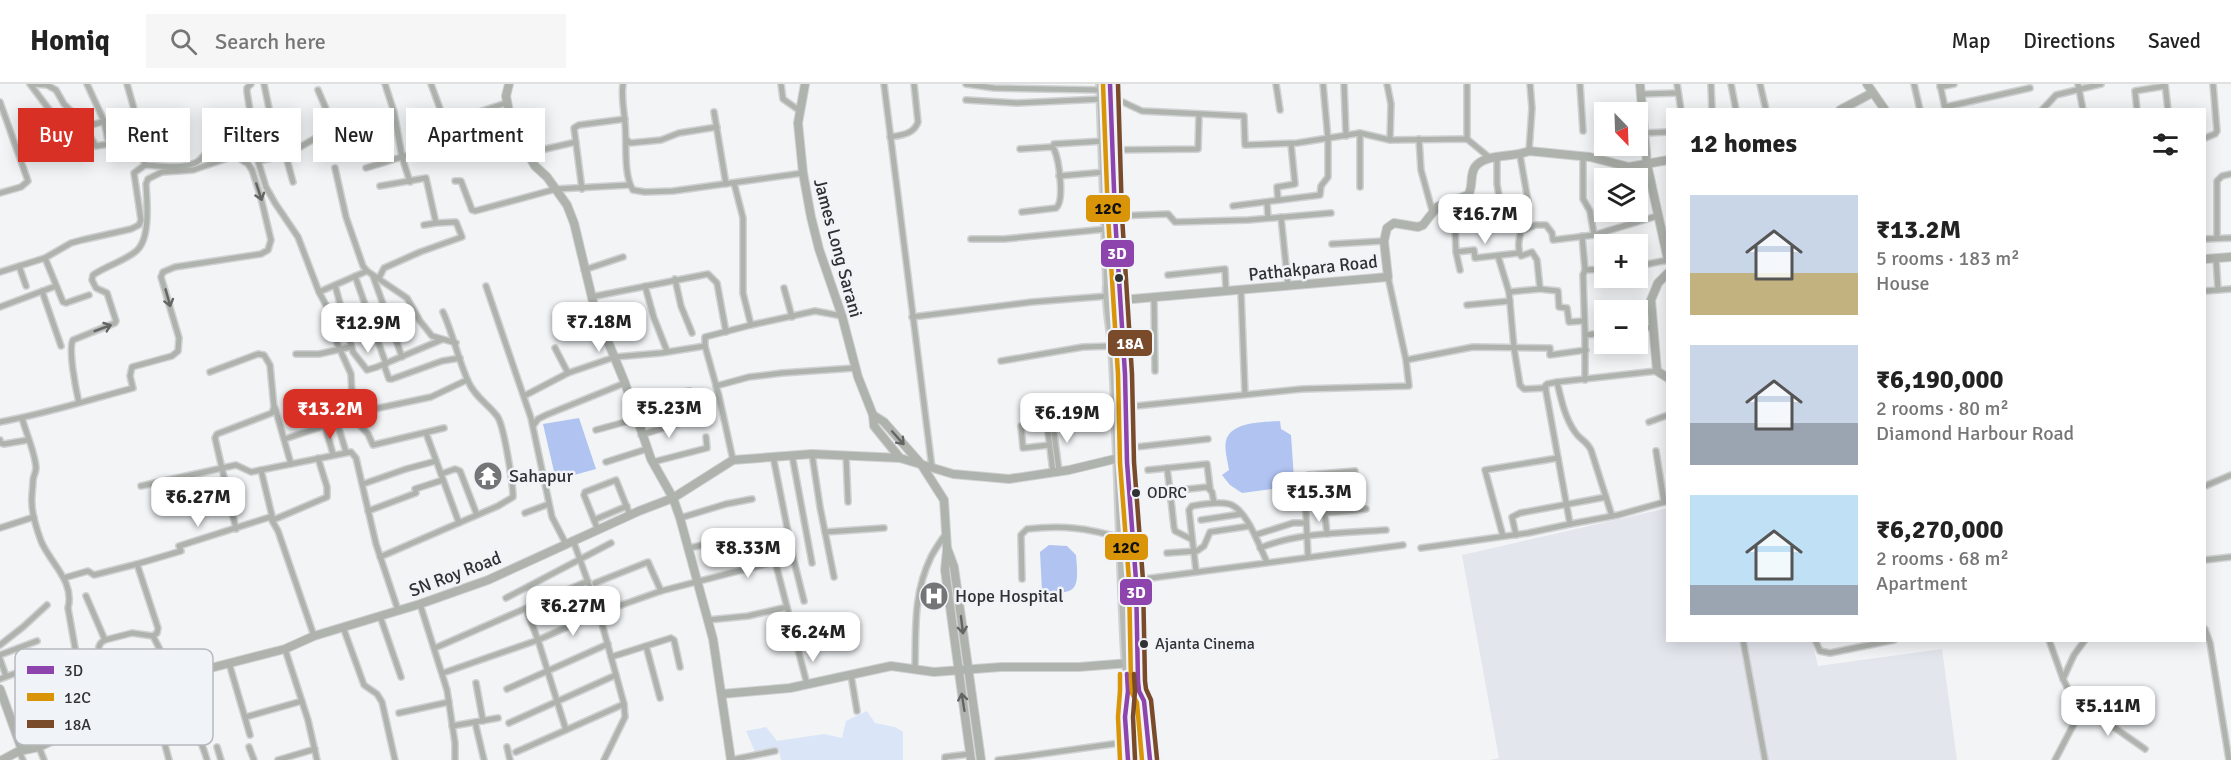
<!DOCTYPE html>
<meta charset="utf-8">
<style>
body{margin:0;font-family:Signika,sans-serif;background:#f6f6f6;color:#222;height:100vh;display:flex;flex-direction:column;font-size:22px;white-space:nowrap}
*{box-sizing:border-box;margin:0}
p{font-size:20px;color:#767676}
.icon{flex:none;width:33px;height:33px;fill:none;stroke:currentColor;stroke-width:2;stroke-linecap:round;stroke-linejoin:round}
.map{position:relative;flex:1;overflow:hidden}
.details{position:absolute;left:1666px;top:24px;width:540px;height:534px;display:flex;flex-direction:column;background:#fff;border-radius:0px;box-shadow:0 3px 15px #0003}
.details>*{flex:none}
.banner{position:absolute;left:18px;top:24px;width:570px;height:54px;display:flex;gap:12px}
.needle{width:39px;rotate:157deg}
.buttons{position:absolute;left:1594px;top:18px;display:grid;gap:12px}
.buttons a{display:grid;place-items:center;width:54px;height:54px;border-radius:0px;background:#fff;box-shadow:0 3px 15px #0003;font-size:30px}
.price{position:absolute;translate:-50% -51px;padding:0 14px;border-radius:12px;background:#fff;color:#222;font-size:20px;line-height:39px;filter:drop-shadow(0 2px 3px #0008)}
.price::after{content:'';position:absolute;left:50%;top:36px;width:18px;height:14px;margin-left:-9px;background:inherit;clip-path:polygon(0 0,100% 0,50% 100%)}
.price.current{background:#d93025;color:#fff}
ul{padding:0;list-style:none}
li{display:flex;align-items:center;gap:18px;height:150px;padding:0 24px}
li span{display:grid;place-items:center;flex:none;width:168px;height:120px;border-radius:0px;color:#555}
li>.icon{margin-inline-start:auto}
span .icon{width:72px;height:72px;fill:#fffc;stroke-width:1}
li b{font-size:26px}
h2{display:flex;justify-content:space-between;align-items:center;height:72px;padding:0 24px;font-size:26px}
.chip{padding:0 21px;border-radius:0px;background:#fff;box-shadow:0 3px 15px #0003;font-size:21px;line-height:54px}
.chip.current{background:#d93025;color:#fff}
header{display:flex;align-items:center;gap:36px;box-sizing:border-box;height:84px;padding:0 30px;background:#fff;border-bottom:2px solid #e0e0e0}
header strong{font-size:28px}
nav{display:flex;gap:33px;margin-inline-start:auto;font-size:21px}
.search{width:420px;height:54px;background:#f6f6f6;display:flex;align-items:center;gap:15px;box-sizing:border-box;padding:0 21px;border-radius:0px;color:#767676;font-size:22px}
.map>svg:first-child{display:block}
.built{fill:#e4e6ee}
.green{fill:#dbe5f8}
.water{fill:#b0c3f1}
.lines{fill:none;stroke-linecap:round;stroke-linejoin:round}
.street-casing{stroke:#d0d1d2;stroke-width:8}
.secondary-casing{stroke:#d0d1d2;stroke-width:10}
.highway-casing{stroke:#d0d1d2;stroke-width:14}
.street{stroke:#afb3ae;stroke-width:5}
.secondary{stroke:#aeb3ad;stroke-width:8}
.highway{stroke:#b6bab5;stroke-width:10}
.bus-1-casing{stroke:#f0f3f8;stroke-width:9}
.bus-2-casing{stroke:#f0f3f8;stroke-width:9}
.bus-3-casing{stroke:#f0f3f8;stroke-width:9}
.bus-1{stroke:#8e44ad;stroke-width:4.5}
.bus-2{stroke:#d99408;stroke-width:4.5}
.bus-3{stroke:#7a4b2a;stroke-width:4.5}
.oneway{stroke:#636564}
.oneway2{stroke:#626564}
.bus-dot{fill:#303133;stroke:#f0f3f8;stroke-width:2}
.labels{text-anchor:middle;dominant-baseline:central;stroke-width:5;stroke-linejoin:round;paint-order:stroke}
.bus-label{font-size:16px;fill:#303133;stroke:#f0f3f8;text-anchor:start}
.street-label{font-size:18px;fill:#303133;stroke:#f0f3f8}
.poi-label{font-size:18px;fill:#303133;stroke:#f0f3f8;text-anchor:start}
.key{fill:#f0f3f8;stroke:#b6b9bd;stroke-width:1.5}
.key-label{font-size:16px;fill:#303133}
.line-badge{stroke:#f0f3f8;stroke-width:2}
.badge-label{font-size:16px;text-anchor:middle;font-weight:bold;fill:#fff}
.pale-badge-label{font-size:16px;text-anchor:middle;font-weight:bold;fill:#111}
</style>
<header>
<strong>Homiq</strong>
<div class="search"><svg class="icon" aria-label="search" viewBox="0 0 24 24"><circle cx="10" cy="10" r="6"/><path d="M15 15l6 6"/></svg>Search here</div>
<nav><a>Map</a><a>Directions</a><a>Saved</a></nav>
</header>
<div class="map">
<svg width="2231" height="676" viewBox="0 0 2231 676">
<rect width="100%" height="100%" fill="#f2f4f6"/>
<path class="built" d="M1668,424v132l144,1 6,25 124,-17 15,111h-467l9,-2 -37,-203z"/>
<path class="green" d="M867,627l8,12 20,4 8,5v28h-122l-2,-11 -23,5 -10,-23 20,-4 11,14 47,-7 18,4 4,-17z"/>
<g class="water">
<path d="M579,334l17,51 -40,11 -13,-56z"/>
<path d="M1280,337l1,8 10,6 3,44 -8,8 -44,6 -12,-8 -8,-10 7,-5c-1,-8 -5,-21 -3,-29 4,-20 39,-19 54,-20z"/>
<path d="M1049,461l18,1 9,9c3,34 2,41 -34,36l-2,-39z"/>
</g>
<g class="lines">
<g class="street-casing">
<g id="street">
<path d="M30,0l24,32 18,-4"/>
<path d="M33,0l14,1 9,5 8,14 15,15 17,27 40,-6 4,5 5,20"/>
<path d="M87,0l17,37 5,24"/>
<path d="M127,0l9,32 3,25"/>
<path d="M251,0l-4,4v4l11,69 8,26 9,16 23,34 21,55 48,-21"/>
<path d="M264,0l8,39 10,19 11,40"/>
<path d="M385,0l9,28 8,45 8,25"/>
<path d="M431,0l24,66 63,-17"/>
<path d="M623,0c-2,14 1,25 2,39 2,18 -2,52 8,67l12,2 28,-1 130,-18"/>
<path d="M781,0l2,15 17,12"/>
<path d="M884,0l48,384"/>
<path d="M966,0l28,4 108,2"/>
<path d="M1276,0l4,26"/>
<path d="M1344,0l2,52"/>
<path d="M1387,0l4,20 -1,36"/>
<path d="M1467,0v55"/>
<path d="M1580,0l3,47"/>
<path d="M1677,0l4,26"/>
<path d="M1711,0l1,26"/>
<path d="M1731,0l5,26"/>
<path d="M1760,0l6,26"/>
<path d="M1914,0l6,26"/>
<path d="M1940,0l5,24"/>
<path d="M2078,0l5,26"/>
<path d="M2165,0l3,26"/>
<path d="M1940,3l14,-3"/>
<path d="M318,6l17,40"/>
<path d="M1642,10l36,-1"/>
<path d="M1112,13l30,14 102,5 1,29 52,-2 63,-10 30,7 77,-1 23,19"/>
<path d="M966,16l51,3 85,-4"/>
<path d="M0,18l28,79 -7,6 -21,6"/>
<path d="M1945,23l85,-19"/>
<path d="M2042,26l14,-15 45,-11"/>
<path d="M2137,26l-2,-19 30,-5"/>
<path d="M714,28l12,72"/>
<path d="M446,39l60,-20"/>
<path d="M84,43l51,-14"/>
<path d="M1645,49l23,-1"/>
<path d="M890,53c12,-2 24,-3 28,-15l-4,-38"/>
<path d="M2205,54l10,-4 2,-3 -4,-47"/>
<path d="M1419,55l2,31 11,40"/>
<path d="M627,56l3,3 31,-3 18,-7 38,-6"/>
<path d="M1054,60l50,-3"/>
<path d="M1020,65l31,-2 3,2c5,11 11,52 2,59l-34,4"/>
<path d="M1112,66l86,-1 1,-35"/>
<path d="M1529,67l3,-43 -2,-24"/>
<path d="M528,69l48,-11"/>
<path d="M1497,73v27l5,30"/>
<path d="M1583,73v42l7,12 4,24"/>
<path d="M258,77l28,-6 35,-20 41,-11"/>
<path d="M335,84l11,49 17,49 4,5 40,27 13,23 12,15 24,7"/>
<path d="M366,84l68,-21 -7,-23"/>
<path d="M1059,92l46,-4"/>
<path d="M455,97h6l11,29 3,1 81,-22 74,-4"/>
<path d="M734,99l9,35v75l8,32"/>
<path d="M380,102l46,-8 10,45 -12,2"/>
<path d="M1360,103v-54"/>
<path d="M582,105l-8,-61 5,-3 46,-6"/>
<path d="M1278,116l-1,-13 18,-3 -4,-40"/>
<path d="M1454,116l2,52 4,18"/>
<path d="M1267,118l1,16"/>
<path d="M1514,120l14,-3 -8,-46"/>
<path d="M1233,122l87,-11 1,-9 7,-9v-38l-5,-55"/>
<path d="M1115,132l53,-2 7,8 73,-2 83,-7"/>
<path d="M1281,133l7,68"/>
<path d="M1582,152l3,34"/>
<path d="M2217,154v-57l5,-5 9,-2"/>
<path d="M971,155h33l103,-10"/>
<path d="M2205,155l26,-1"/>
<path d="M1332,160l52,-3"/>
<path d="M1456,168l18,-2 1,8 44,-5"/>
<path d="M1498,172l11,36 5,56 6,37 4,4 22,-1"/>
<path d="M45,174l18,44 3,1 23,-8"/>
<path d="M2216,174l2,32"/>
<path d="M19,182l7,20"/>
<path d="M1638,182l30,-6"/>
<path d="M584,186l39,-13"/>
<path d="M0,188l45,-14 26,-15 11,-3 49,-11 8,-4 2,-5 -7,-47 11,-8c16,1 37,5 52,-3 6,-4 9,-9 12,-15 12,-20 28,-13 45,-6"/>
<path d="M1168,191l57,-6 1,23"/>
<path d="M355,192l31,88"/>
<path d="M373,192l29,81"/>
<path d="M379,194l5,-10 36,-16 42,-15 -6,-15 -20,1"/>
<path d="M675,195l6,27 11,27"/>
<path d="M335,201l18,67 14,18 10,-3 64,-27"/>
<path d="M486,202l45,132 21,99 14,27"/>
<path d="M645,202l9,32 13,33"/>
<path d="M784,204l8,29"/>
<path d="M1540,205l18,2 1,16 8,1 2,14 14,-1"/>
<path d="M42,207l19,55"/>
<path d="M1241,207l4,103"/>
<path d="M2205,207l26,-2"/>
<path d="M319,208l9,17 9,34 14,31 2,44 15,16 5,11 71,-17"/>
<path d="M1509,208l31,-3 -3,-29 -5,-8 -11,4c-4,-8 -2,-16 0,-25l15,-6h10l6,8 1,7 41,-5 63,-19"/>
<path d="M591,213l117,-23 9,9 9,49"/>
<path d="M1154,214l1,73"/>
<path d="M1467,221l43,-4"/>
<path d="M0,223l56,-21"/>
<path d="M912,233l120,-15 89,-7"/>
<path d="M1638,245l15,-2"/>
<path d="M1585,251l-2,-60 2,-5 20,-1"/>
<path d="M555,264l13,25"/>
<path d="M296,270h23l32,-7"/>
<path d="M1406,276l67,-13 77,1v7l36,-5"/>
<path d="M1001,277l82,-14 31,-1"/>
<path d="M384,281l5,14h3l50,-18 18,-3"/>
<path d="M210,288l48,-18 6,1 6,10 4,42 -2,6 -55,21 -2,4 21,91"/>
<path d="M1585,296v-45l20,-2"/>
<path d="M1557,298c4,17 8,36 18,50 5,8 12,9 16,18l21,66"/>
<path d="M716,302l33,-9 33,-4 73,-5"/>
<path d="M524,312l44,-23 47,-16 46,-4 44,-7"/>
<path d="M631,319l59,-12"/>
<path d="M1126,323l176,-18 107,-3 -3,-26 -18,-83"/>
<path d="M275,324l16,56"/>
<path d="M22,334c4,15 13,34 14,50 0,5 -3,8 -3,13 0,8 -2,16 -1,23 0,12 5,26 9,37 9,22 34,40 27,67l8,45 5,8 14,9 13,44"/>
<path d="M1052,335l7,52"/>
<path d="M0,338c45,-8 89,-22 133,-34l-3,-12 2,-9 40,-11 6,-5 1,-13 -18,-61 2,-5 12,-5 86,-13 7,-4 3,-10 -10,-42 -9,-28 -4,-6 -11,-7 -9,1 -35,12 -31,2 -14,7 -2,5c1,18 5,57 -11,68 -13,10 -29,14 -42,23l-1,5 4,8 11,5 9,28 -1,2 -42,17c-5,9 3,50 6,63"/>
<path d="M337,338l9,30"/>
<path d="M1649,338l19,-7"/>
<path d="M325,342l8,28"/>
<path d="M533,342l5,-7 8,-4 79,-32"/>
<path d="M596,346l40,-11"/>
<path d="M426,349l33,90"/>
<path d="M641,351l49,-15"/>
<path d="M285,355l89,-30 57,-12 36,-17"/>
<path d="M0,356v3l4,1 24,-4"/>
<path d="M1049,361l-26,3 -2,-22 26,-2c2,16 4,32 6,48"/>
<path d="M1127,364l81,-9"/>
<path d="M1656,367l8,51"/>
<path d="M812,370l8,53 14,70"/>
<path d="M792,371l20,108"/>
<path d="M846,371l2,47"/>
<path d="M773,372l20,101 11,44"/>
<path d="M733,376l-14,-64 -14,-50v-9l46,-12 64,-14 27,5"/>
<path d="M606,378l41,-13"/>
<path d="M653,378l54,-14 -1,-11"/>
<path d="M1167,384l3,23"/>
<path d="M261,386l12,50"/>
<path d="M1148,386l59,-6 3,24"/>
<path d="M441,390l14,-5 5,2 17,44"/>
<path d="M363,400l43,-15 30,-8"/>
<path d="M141,402l95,-21 15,7 100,-20 5,6 20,86 22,66"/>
<path d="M2205,402l26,-11"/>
<path d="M1309,409l-1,-18 47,-4"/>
<path d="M1305,410l3,63"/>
<path d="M368,427l48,-18 -1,-4 28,-9"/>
<path d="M525,429l24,-9"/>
<path d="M680,434l46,-14 26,-5"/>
<path d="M273,436l54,-23v-10l-9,-29"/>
<path d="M594,436l33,-14"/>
<path d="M1201,436l40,-6"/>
<path d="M1570,440l48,-9 50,-14"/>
<path d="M0,444l34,-11"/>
<path d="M598,446l-14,-35 1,-3 31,-12 14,35"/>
<path d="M825,448l59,-4"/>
<path d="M1327,450l-2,-21 41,-4"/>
<path d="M1255,451l38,-12h13"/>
<path d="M1516,451l-4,-18 8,-4 86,-16"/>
<path d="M1503,452l-18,-66 73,-12"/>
<path d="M1191,455l-16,-8 -1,-4 -4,-36 37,-4 5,5 2,11"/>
<path d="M573,456l26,73 25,91 1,13 -21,43"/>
<path d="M689,464l65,-14 4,1 5,11v18"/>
<path d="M1260,464c39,-16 84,-15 126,-18"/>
<path d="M1421,464l107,-15 42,-9 -25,-138 2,-2 10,-2 100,-11"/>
<path d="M1167,469l30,-2 7,-5 6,-14 40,-6"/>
<path d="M380,473l118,-51 15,-9c0,-12 -9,-73 -16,-81 -9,-12 -23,-20 -29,-35 -10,-22 -15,-47 -25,-69"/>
<path d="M2205,476l26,-3"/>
<path d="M775,477l32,123"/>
<path d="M1196,487l-7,-61 3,-4c11,-2 26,-5 37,-2 18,5 30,42 38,58"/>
<path d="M64,494l24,-7 6,4 43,-11"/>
<path d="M1022,495l-1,-44 6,-6c37,-4 59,-1 95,9"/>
<path d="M1136,496l267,-35"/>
<path d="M595,499l53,-21 13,29"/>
<path d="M86,512l19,44 27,-7 21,3 4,-3 1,-5 -21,-64 44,-13 -2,-5 91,-29 8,14 36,105"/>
<path d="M506,514l105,-55"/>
<path d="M420,520l27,86 8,53v17"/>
<path d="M526,525l12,31 28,90 58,-26"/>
<path d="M380,532l21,61"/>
<path d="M708,536l40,-4 39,-9"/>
<path d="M343,543l21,58 13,9 5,8 13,58"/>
<path d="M2205,545l5,14 19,117"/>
<path d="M153,552l24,47"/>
<path d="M1743,556l22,120"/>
<path d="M1815,556l5,11 10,2 64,-13"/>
<path d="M2049,556l14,39 15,30 -1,9 -22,42"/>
<path d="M0,561l23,-18 24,-22"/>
<path d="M646,562l14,52"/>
<path d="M435,564l153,-67"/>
<path d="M285,565l23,71 9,40"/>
<path d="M0,571l37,-14"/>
<path d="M611,573l60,-19 3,2 6,27"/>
<path d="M0,575l6,17"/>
<path d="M229,579l21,72"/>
<path d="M915,585c1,-39 -2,-75 16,-112 4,-8 10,-16 15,-24"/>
<path d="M95,586l6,-4c-2,-10 -6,-22 4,-26"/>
<path d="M443,589l95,-33 61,-27 62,-22 132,-34"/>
<path d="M851,591l6,36"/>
<path d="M0,595l57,-21"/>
<path d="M2063,595l11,-24 11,-15"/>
<path d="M476,599l7,38"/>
<path d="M507,605l101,-45"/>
<path d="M152,612l17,64"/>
<path d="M2078,625l17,5 50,35"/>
<path d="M399,629l50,-11"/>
<path d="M246,633l56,-16"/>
<path d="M475,638l9,38"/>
<path d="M509,639l107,-48"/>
<path d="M452,642l46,-8"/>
<path d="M162,651c30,-10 36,-6 45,25"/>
<path d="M39,663l5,13"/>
<path d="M217,663l4,13"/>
<path d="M249,663l5,13"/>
<path d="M507,663l3,13"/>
<path d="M19,667l4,9"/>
<path d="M516,668l50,-22"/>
<path d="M278,676l37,-11"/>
<path d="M731,676l44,-9"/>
<path d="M945,676v-3l25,-3"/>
<path d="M998,676l129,-18"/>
</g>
</g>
<g class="secondary-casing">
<g id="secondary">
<path d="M509,0l-3,12 3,16 12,30 14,24 12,11 20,28 7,18 21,87 30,73 26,76 22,39 7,20 33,121 18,121"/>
<path d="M805,0l-7,39 5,50 8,44 8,32 23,67 16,61 15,38 1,11 26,32"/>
<path d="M1640,0l7,80 21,96"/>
<path d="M1867,0l18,26"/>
<path d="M1840,26l32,-17"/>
<path d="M2205,175l26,-2"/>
<path d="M1668,189l-10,10 -7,17 6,71 11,7"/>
<path d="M1121,216l267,-23 -4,-36 3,-13 7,-5 24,4 5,-2 14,-18 31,-12c6,-9 1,-19 7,-28 10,-14 39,-9 54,-16l61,6 39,10 39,-7"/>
<path d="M873,331l11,7 37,42 23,36 3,48 7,19 27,193"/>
<path d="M947,466l-2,20 26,190"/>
<path d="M0,605l22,61"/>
<path d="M722,610l68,-6 101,-22 43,6 67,-5h78l51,-4"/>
<path d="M1127,618l-2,15 3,43"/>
<path d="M1146,634l4,42"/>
<path d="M2,676l17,-9 20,-4 17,-8 36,-21 46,-15 65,-33 82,-21 29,-13 106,-32 68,-24 151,-69 34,-13 60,-38 79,-6 88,4 53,16 56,5 60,-9 50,-12"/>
</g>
</g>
<g class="highway-casing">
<g id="highway">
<path d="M1102,0l7,199c-2,21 3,42 5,63 2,29 3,58 4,86 5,110 6,219 17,328"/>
<path d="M1110,0l5,132 10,158 2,88 9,118 2,101 7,79"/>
</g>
</g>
<use href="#street" class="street"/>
<use href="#secondary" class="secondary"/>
<use href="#highway" class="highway"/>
<g class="bus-1-casing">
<g id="bus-1">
<path d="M1110,0l5,132 10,158 2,88 9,118 2,101 1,10 5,10 6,59"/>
<path d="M1127,590l1,17 -3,26 3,43"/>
</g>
</g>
<g class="bus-2-casing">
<g id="bus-2">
<path d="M1103,0l5,132 10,158 2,89 9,117 2,101 1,12 5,10 5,57"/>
<path d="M1120,590v17l-2,26 2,43"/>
</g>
</g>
<g class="bus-3-casing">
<g id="bus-3">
<path d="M1118,0l4,132 10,158 2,88 9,118 2,101 1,8 5,11 6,59"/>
<path d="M1134,590l1,17 -2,26 2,42"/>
</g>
</g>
<use href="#bus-1" class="bus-1"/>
<use href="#bus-2" class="bus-2"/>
<use href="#bus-3" class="bus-3"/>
</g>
<defs><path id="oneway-shaft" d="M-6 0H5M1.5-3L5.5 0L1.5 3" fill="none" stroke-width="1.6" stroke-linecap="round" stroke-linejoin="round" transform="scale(1.5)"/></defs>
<g class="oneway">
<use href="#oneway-shaft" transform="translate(259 108) rotate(72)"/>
<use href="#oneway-shaft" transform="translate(168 214) rotate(74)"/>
<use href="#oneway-shaft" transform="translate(103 244) rotate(-21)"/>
</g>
<g class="oneway2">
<use href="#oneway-shaft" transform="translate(898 354) rotate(48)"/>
<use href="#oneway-shaft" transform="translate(962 541) rotate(83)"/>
<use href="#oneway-shaft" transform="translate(963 618) rotate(-99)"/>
</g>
<defs>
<g id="temple-disc" transform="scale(1.5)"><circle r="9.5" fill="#747577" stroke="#f0f3f8"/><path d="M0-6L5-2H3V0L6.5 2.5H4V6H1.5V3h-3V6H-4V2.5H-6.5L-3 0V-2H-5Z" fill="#fff"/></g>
<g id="hospital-disc" transform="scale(1.5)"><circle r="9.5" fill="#747577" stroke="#f0f3f8"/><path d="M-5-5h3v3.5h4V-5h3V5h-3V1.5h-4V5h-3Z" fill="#fff"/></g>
</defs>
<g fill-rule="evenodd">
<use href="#temple-disc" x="488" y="392"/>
<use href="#hospital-disc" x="934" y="512"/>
</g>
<g class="bus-dot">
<circle cx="1119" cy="194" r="5"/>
<circle cx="1136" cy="409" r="5"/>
<circle cx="1144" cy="560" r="5"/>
</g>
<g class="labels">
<g class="bus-label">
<text x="1147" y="409">ODRC</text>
<text x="1155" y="560">Ajanta Cinema</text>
</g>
<g class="street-label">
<text transform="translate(838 164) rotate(75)">James Long Sarani</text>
<text transform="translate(1313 184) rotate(-6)">Pathakpara Road</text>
<text transform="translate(455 490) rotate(-21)">SN Roy Road</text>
</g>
<g class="poi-label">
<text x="509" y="392">Sahapur</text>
<text x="955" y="512">Hope Hospital</text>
</g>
</g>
<rect x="15" y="565" width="198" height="96" rx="9" class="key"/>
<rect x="27" y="582" width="27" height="8" fill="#8e44ad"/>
<rect x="27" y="609" width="27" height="8" fill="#d99408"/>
<rect x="27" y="636" width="27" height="8" fill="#7a4b2a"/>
<g class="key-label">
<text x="64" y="592">3D</text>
<text x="64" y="619">12C</text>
<text x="64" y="646">18A</text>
</g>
<g class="line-badge">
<rect x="1085" y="110" width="46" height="29" rx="6" fill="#d99408"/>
<rect x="1100" y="155" width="35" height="29" rx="6" fill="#8e44ad"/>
<rect x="1107" y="245" width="46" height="28" rx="6" fill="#7a4b2a"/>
<rect x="1104" y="449" width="45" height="28" rx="6" fill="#d99408"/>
<rect x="1119" y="494" width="34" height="28" rx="6" fill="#8e44ad"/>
</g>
<g class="badge-label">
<text x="1117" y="175">3D</text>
<text x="1130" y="265">18A</text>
<text x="1136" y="514">3D</text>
</g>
<g class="pale-badge-label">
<text x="1108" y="130">12C</text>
<text x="1126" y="469">12C</text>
</g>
</svg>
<div class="buttons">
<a><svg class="needle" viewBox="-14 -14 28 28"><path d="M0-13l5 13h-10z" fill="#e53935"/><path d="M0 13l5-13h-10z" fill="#767676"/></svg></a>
<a><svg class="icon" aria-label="layers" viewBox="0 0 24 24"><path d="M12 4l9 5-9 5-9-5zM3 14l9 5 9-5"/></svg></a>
<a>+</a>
<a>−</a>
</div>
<b class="price" style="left:1485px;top:161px">₹16.7M</b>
<b class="price" style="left:599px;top:269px">₹7.18M</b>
<b class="price" style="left:368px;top:270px">₹12.9M</b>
<b class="price" style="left:669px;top:355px">₹5.23M</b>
<b class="price current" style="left:330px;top:356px">₹13.2M</b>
<b class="price" style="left:1067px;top:360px">₹6.19M</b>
<b class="price" style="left:1319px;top:439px">₹15.3M</b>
<b class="price" style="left:198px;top:444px">₹6.27M</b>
<b class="price" style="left:748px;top:495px">₹8.33M</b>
<b class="price" style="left:573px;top:553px">₹6.27M</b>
<b class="price" style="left:813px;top:579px">₹6.24M</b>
<b class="price" style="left:2108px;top:653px">₹5.11M</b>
<div class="banner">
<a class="chip current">Buy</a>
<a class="chip">Rent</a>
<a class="chip">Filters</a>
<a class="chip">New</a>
<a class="chip">Apartment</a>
</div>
<section class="details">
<h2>12 homes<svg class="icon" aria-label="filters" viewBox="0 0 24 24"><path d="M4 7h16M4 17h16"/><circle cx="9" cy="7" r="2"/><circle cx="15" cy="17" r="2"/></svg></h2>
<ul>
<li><span style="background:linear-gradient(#c9d6e8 65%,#c2b280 0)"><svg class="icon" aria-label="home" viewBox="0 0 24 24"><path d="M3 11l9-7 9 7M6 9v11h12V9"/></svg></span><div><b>₹13.2M</b><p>5 rooms · 183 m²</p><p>House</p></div></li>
<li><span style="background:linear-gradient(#c9d6e8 65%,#9aa5b1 0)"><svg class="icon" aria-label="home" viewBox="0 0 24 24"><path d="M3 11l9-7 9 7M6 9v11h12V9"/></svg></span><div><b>₹6,190,000</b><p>2 rooms · 80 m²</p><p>Diamond Harbour Road</p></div></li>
<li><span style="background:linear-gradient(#bfe0f5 75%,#9aa5b1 0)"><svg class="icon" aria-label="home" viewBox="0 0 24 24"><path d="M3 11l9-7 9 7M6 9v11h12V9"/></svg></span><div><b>₹6,270,000</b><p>2 rooms · 68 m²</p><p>Apartment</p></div></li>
</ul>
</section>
</div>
